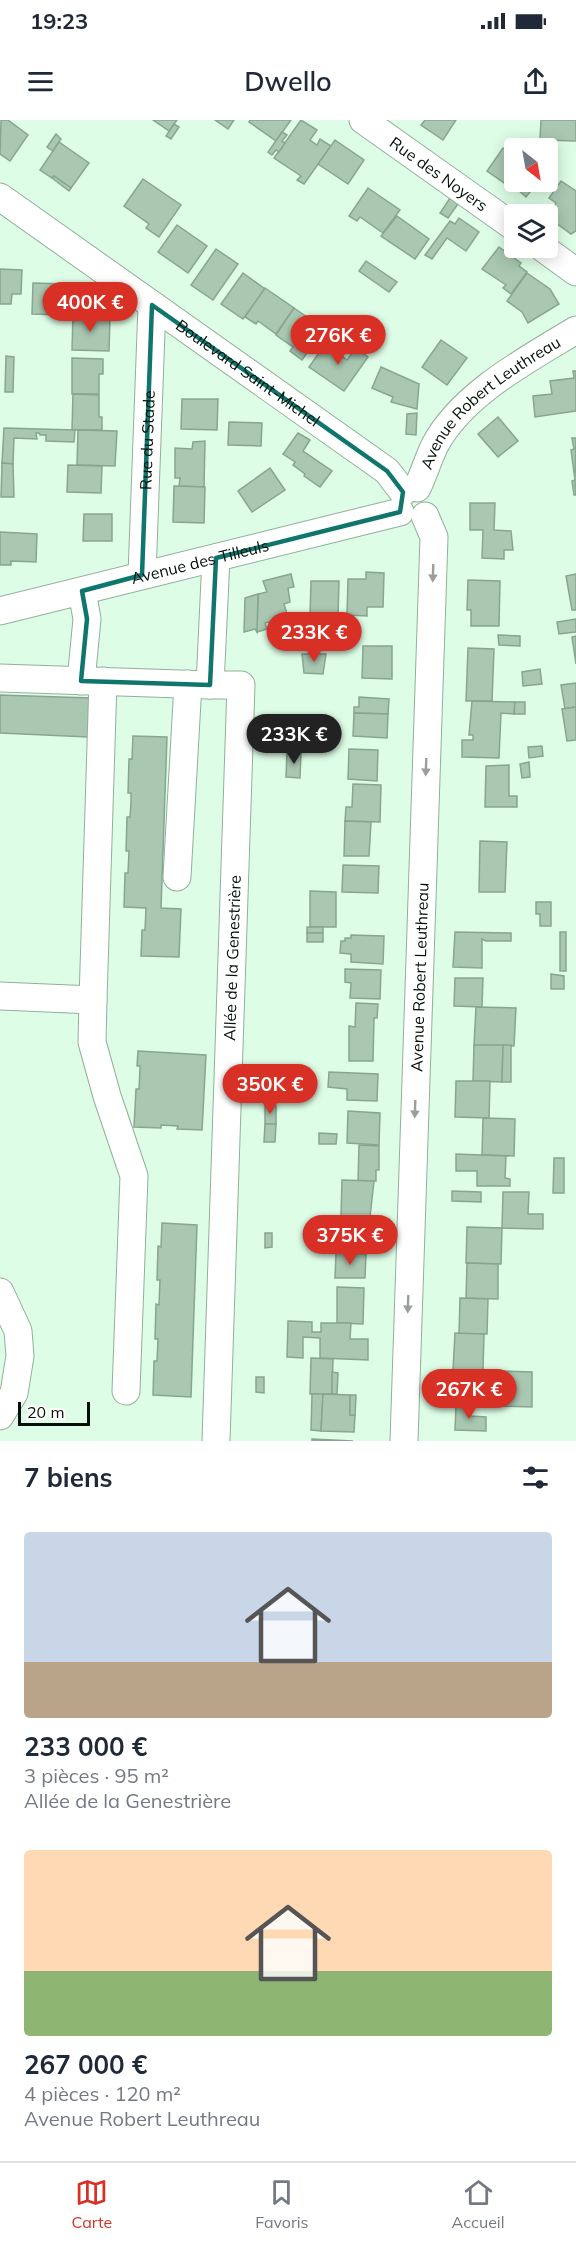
<!DOCTYPE html>
<html lang="fr">
<meta charset="utf-8">
<style>
body{margin:0;font-family:Mulish,sans-serif;background:#f2f2f3;color:#1f2937;height:100vh;display:flex;flex-direction:column;font-size:22px;white-space:nowrap}
*{box-sizing:border-box;margin:0}
p{font-size:20px;color:#747a83}
.icon{flex:none;width:33px;height:33px;fill:none;stroke:currentColor;stroke-width:2;stroke-linecap:round;stroke-linejoin:round}
.map{position:relative;height:1321px;overflow:hidden}
.details{display:flex;flex-direction:column;background:#fff;flex:1}
.details>*{flex:none}
.needle{width:39px;rotate:149deg}
.tools{position:absolute;left:504px;top:18px;display:grid;gap:12px}
.tools a{display:grid;place-items:center;width:54px;height:54px;border-radius:6px;background:#fff;box-shadow:0 3px 15px #0003;font-size:30px}
.scale{position:absolute;left:18px;bottom:15px;width:72px;box-sizing:border-box;padding-left:6px;border:3px solid #050f08;border-top:0;font-size:16px;line-height:21px;white-space:nowrap;color:#050f08;-webkit-text-stroke:4px #fff;paint-order:stroke}
.price{position:absolute;translate:-50% -51px;padding:0 14px;border-radius:21px;background:#d93025;color:#fff;font-size:20px;line-height:39px;filter:drop-shadow(0 2px 3px #0008)}
.price::after{content:'';position:absolute;left:50%;top:36px;width:18px;height:14px;margin-left:-9px;background:inherit;clip-path:polygon(0 0,100% 0,50% 100%)}
.price.current{background:#222;color:#fff}
ul{padding:0;list-style:none}
li{display:grid;align-content:center;gap:12px;height:318px;padding:0 24px}
li span{display:grid;place-items:center;height:186px;border-radius:6px;color:#555}
li>.icon{margin-inline-start:auto}
span .icon{width:108px;height:108px;fill:#fffc;stroke-width:1}
li b{font-size:26px}
h2{display:flex;justify-content:space-between;align-items:center;height:72px;padding:0 24px;font-size:26px}
.status{display:flex;justify-content:space-between;align-items:center;height:42px;padding:0 30px;background:#fff;direction:ltr}
.status svg{height:16px;fill:currentColor}
header{display:flex;justify-content:space-between;align-items:center;height:78px;padding:0 24px;background:#fff;font-size:27px;font-weight:600}
.tab-bar{display:flex;justify-content:space-around;align-items:center;height:84px;border-top:2px solid #e0e1e3;background:#fff;font-size:16px;color:#747a83}
.tab-bar a{display:grid;justify-items:center;gap:3px}
.tab-bar .current{color:#d93025}
.map>svg:first-child{display:block}
.building{fill:#a9c7b1;stroke:#88a590;stroke-width:1.5}
.lines{fill:none;stroke-linecap:round;stroke-linejoin:round}
.minor-casing{stroke:#92af9a;stroke-width:29}
.minor{stroke:#fff;stroke-width:27}
.oneway{fill:#9b9f9c}
.marked{fill:none;stroke:#0f766e;stroke-width:4.5;stroke-linejoin:round}
.labels{text-anchor:middle;dominant-baseline:central;stroke-width:4.5;stroke-linejoin:round;paint-order:stroke}
.street-label{font-size:16px;fill:#050f08;stroke:#fff}
</style>
<div class="status"><b>19:23</b><svg viewBox="0 0 49 12"><path d="M0 12V9h3v3zM5 12V6h3v6zM10 12V3h3v9zM15 12V0h3v12zM26 1h20v11H26zM47 4h2v5h-2z"/></svg></div>
<header><svg class="icon" aria-label="menu" viewBox="0 0 24 24"><path d="M4 6h16M4 12h16M4 18h16"/></svg>Dwello<svg class="icon" aria-label="share" viewBox="0 0 24 24"><path d="M12 15V3M7 8l5-5 5 5M5 13v7h14v-7"/></svg></header>
<div class="map">
<svg width="576" height="1321" viewBox="0 0 576 1321">
<rect width="100%" height="100%" fill="#defde6"/>
<g class="building">
<path d="M1,0h7l20,15 -18,26 -10,-7z"/>
<path d="M153,0h24l-8,11z"/>
<path d="M215,0h19l-6,9z"/>
<path d="M250,0h41l-15,21 -27,-19z"/>
<path d="M301,0l16,10 -7,10 7,5 3,-6 11,7 -27,38 -7,-4 4,-4 -27,-18z"/>
<path d="M425,0h31l-13,20 -22,-15z"/>
<path d="M541,0h35v21l-36,-1z"/>
<path d="M174,4l5,3 -8,12 -5,-3z"/>
<path d="M282,12l5,3 -5,6 3,2 -6,9 -3,-2 -4,5 -4,-3z"/>
<path d="M56,14l5,5 -8,12 -6,-4z"/>
<path d="M335,20l29,20 -16,24 -30,-20z"/>
<path d="M59,22l30,21 -18,25 -17,-12 -2,2 -12,-8z"/>
<path d="M503,28l11,8v25l-4,6 -23,-16z"/>
<path d="M54,56l17,12 -2,3 -17,-13z"/>
<path d="M143,59l38,26 -22,32 -13,-9 3,-4 -25,-18z"/>
<path d="M561,61l15,10v40l-5,3 -23,-17 8,-14 -7,-5z"/>
<path d="M525,62h13l-12,15 -8,-7z"/>
<path d="M368,68l32,22 -17,23 -23,-16 -3,4 -8,-5z"/>
<path d="M450,78l8,6 -10,14 -8,-5z"/>
<path d="M397,96l32,23 -14,20 -34,-23z"/>
<path d="M459,98l20,14 -13,19 -19,-13 -15,21 -7,-4 25,-34 5,3z"/>
<path d="M177,105l30,21 -19,27 -30,-21z"/>
<path d="M499,127l22,16 -2,3 8,6 -16,22 -8,-6 3,-3 -24,-16z"/>
<path d="M216,129l22,15 -25,36 -22,-15z"/>
<path d="M366,141l31,21 -8,10 -30,-21z"/>
<path d="M0,149l22,1 -1,24h-9l-1,10h-11z"/>
<path d="M243,153l22,16 -22,30 -22,-15z"/>
<path d="M527,153l23,16 9,15 -31,19 -6,-11 -15,-11z"/>
<path d="M33,163l33,1 -2,31 -32,-1z"/>
<path d="M265,168l29,20 -18,26 -18,-13 -2,3 -11,-7z"/>
<path d="M294,188l30,21 -22,31 -12,-9 3,-4 -17,-12z"/>
<path d="M73,193h17v5h20l-1,33 -37,-1z"/>
<path d="M441,220l26,18 -20,27 -25,-18z"/>
<path d="M325,224l22,16 9,-12 12,9 -24,34 -35,-24z"/>
<path d="M6,236l8,1 -1,35h-8z"/>
<path d="M72,238l31,1v15h-4v20h-27z"/>
<path d="M381,247l38,17 -2,25 -26,-7 2,-5 -21,-9z"/>
<path d="M573,251h3v40l-41,6 -2,-21 19,-2 -2,-13 24,-3z"/>
<path d="M73,274l26,1v22h3v13h-30z"/>
<path d="M182,279h36l-1,31 -36,-1z"/>
<path d="M417,293l-1,22 -10,-1 1,-20z"/>
<path d="M498,297l20,24 -20,16 -20,-23z"/>
<path d="M229,302l33,1 -1,23 -33,-1z"/>
<path d="M4,308l71,2 -1,12 -28,-1v-6h-6l-1,-2h-3l1,6 -23,-1 -1,26 -11,-1z"/>
<path d="M78,310l39,1 -2,35 -38,-1z"/>
<path d="M298,313l12,7 -7,11 29,20 -12,16 -16,-11 1,-2 -12,-9 2,-3 -12,-8z"/>
<path d="M572,318h4l-1,42 -4,-30 3,-1z"/>
<path d="M205,321l-1,46 -25,-1 1,-8h-5v-30l17,1 1,-7z"/>
<path d="M2,343l11,1 1,33h-13z"/>
<path d="M68,345l34,1 -1,27 -34,-1z"/>
<path d="M270,348l15,22 -33,22 -14,-21z"/>
<path d="M575,360l1,15h-2l-2,-14z"/>
<path d="M174,366l31,1 -1,36 -31,-1z"/>
<path d="M470,383h25l-1,27 17,1 2,19h-9v9l-22,-1 1,-28h-13z"/>
<path d="M84,394h28v27h-29z"/>
<path d="M0,412l37,2 -1,28 -25,-1v4h-11z"/>
<path d="M366,452l18,1 -1,34h-16v9l-20,-1 1,-36h18z"/>
<path d="M291,454l3,13 -6,1 2,14 -6,2 4,13 -23,6 2,6 -10,3 1,-38 9,-2 -4,-11z"/>
<path d="M576,454v36h-4l-6,-34z"/>
<path d="M468,460l32,1 -1,45h-28v-16h-4z"/>
<path d="M311,461h28l-1,36 -28,-1z"/>
<path d="M258,474l-1,38 -2,-3 -11,3 1,-34z"/>
<path d="M576,499v13l-17,2 -2,-12z"/>
<path d="M498,515l22,1v10l-21,-1z"/>
<path d="M576,516v28l-4,-27z"/>
<path d="M363,526h29v33l-30,-1z"/>
<path d="M468,528l26,1 -2,52h-26z"/>
<path d="M302,534h24l-3,20 -19,-1z"/>
<path d="M540,549l2,15 -19,2 -1,-14z"/>
<path d="M576,563v24l-11,2 -4,-24z"/>
<path d="M0,575l90,3 -2,39 -88,-4z"/>
<path d="M359,577l30,2 -1,15 -34,-1v-6h5z"/>
<path d="M472,581l43,1 -1,12 -13,-1 -2,45 -37,-1v-17h11v-5h-4z"/>
<path d="M515,582h10v12h-11z"/>
<path d="M576,587v33l-9,1 -5,-32z"/>
<path d="M354,593l34,1 -1,24 -34,-2z"/>
<path d="M133,616l34,1 -6,171 20,1 -2,48 -38,-1 1,-26h3l1,-22 -22,-1 1,-34h3l1,-22h-3l1,-34h3l1,-14v-10h-3l1,-34h3z"/>
<path d="M542,626l1,10 -14,2 -1,-11z"/>
<path d="M349,629l29,1 -1,31 -29,-2z"/>
<path d="M287,632h14l-1,26 -14,-1z"/>
<path d="M529,642l1,15 -8,1 -2,-14z"/>
<path d="M509,645v31h8v11h-32l1,-41z"/>
<path d="M353,664l28,1 -1,37 -35,-1 1,-14h6z"/>
<path d="M345,701l26,1 -2,34h-25z"/>
<path d="M480,721l27,1 -2,50h-26z"/>
<path d="M343,745l36,1 -1,27 -36,-1z"/>
<path d="M310,771l26,1v35h-26z"/>
<path d="M536,782h15v24h-11v-12h-4z"/>
<rect x="307" y="807" width="16" height="6"/>
<path d="M455,812l56,1v8h-25l-4,-2v29l-29,-1z"/>
<rect x="560" y="812" width="6" height="39"/>
<rect x="307" y="813" width="16" height="9"/>
<path d="M351,815l33,1 -1,28 -32,-2v-8l-11,-1 1,-12h4v-3h6z"/>
<path d="M345,849l36,1 -1,29 -30,-1 1,-15 -6,-1z"/>
<path d="M551,854l13,2v13h-13z"/>
<path d="M455,858h28l-1,29 -28,-1z"/>
<path d="M356,883l22,1 -1,14h-3l-1,43h-24v-35l6,1z"/>
<path d="M476,887l40,1 -2,38 -40,-1z"/>
<path d="M474,925h29l-1,37 -29,-1z"/>
<path d="M503,925h8v37h-9z"/>
<path d="M138,931l68,4 -4,75 -25,-1 1,-3 -17,-1v3l-27,-1 2,-38h3l1,-20v-3h-3z"/>
<path d="M329,952l49,2 -1,27 -30,-1v-11l-19,-2z"/>
<path d="M456,961h34l-1,37 -34,-1z"/>
<rect x="265" y="986" width="11" height="18"/>
<path d="M348,991l32,2 -1,32 -32,-2z"/>
<path d="M483,998l32,1 -1,37 -32,-1z"/>
<path d="M265,1004h11l-1,18h-11z"/>
<path d="M319,1013l18,1 -1,10h-17z"/>
<path d="M359,1025l20,1v24h-3v11h-18z"/>
<path d="M456,1034l50,2 -1,22 5,1v7h-33v-15h-21z"/>
<path d="M554,1038h10v35h-11z"/>
<path d="M342,1060l32,1 -4,36 -29,-1z"/>
<path d="M452,1071l29,1v10l-29,-1z"/>
<path d="M503,1072h26l-1,22h15v15l-41,-1z"/>
<path d="M361,1096l16,1 -1,34 -24,-1 1,-12h7z"/>
<path d="M162,1103l35,2 -6,172 -38,-2 1,-34h3l1,-22h-3l1,-35 3,1 1,-25h-3l1,-34 3,1z"/>
<path d="M467,1107l35,1 -1,36 -35,-1z"/>
<path d="M265,1113h7v14l-7,1z"/>
<path d="M336,1133l30,1 -1,24h-30z"/>
<path d="M467,1143l31,1v35l-32,-1z"/>
<path d="M337,1167l27,1 -1,36 -26,-1z"/>
<path d="M460,1178l28,1 -1,35h-28z"/>
<path d="M288,1201l24,1v10h9v-9h30l-1,16h18v21l-48,-2v-20l-17,-1v21l-16,-1z"/>
<path d="M455,1213l29,1 -1,36h-30z"/>
<path d="M311,1238l22,1 -1,35h-22z"/>
<path d="M497,1251l35,1v35l-36,-1z"/>
<path d="M332,1252l6,1 -1,21h-5z"/>
<path d="M256,1257h8v16l-8,-1z"/>
<path d="M312,1274h11l-2,37 -10,-1z"/>
<path d="M323,1274l27,1v20h5l-1,17 -33,-1z"/>
<path d="M350,1275h6l-1,20h-5z"/>
<path d="M456,1285h16l-1,11 15,1v14l-31,-1z"/>
<path d="M312,1319l41,2h-41z"/>
</g>
<g class="lines">
<g class="minor-casing">
<g id="minor">
<path id="s1" d="M363,0l151,107"/>
<path id="s2" d="M0,77l387,274 16,21"/>
<path d="M543,128l33,24"/>
<path id="s3" d="M417,368c7,-14 11,-29 18,-43 27,-51 93,-86 141,-115"/>
<path d="M216,438l-6,127h31l-25,756"/>
<path id="s4" d="M142,455l10,-270"/>
<path id="s5" d="M0,491l400,-99"/>
<path d="M0,558l210,7"/>
<path d="M81,561l6,-62 -5,-28"/>
<path d="M177,757l11,-193"/>
<path d="M0,876l93,4 10,-319"/>
<path d="M93,880l-1,42 15,54 27,80 -8,215"/>
<path d="M0,1172l18,39 2,25 -6,37 -14,23"/>
<path id="s6" d="M404,1321l30,-904 -9,-21"/>
</g>
</g>
<use href="#minor" class="minor"/>
</g>
<defs><path id="oneway-solid" d="M-6-.8H1V-3.2L6.5 0L1 3.2V.8H-6Z" transform="scale(1.5)"/></defs>
<g class="oneway">
<use href="#oneway-solid" transform="translate(433 453) rotate(92)"/>
<use href="#oneway-solid" transform="translate(426 647) rotate(92)"/>
<use href="#oneway-solid" transform="translate(415 989) rotate(92)"/>
<use href="#oneway-solid" transform="translate(408 1184) rotate(92)"/>
</g>
<path class="marked" d="M152,185l235,166 16,21 -3,20 -184,46 -6,127 -129,-4 6,-62 -5,-28 60,-16z"/>
<g class="labels">
<g class="street-label">
<text stroke="none"><textPath href="#s1" startOffset="93">Rue des Noyers</textPath></text>
<text stroke="none"><textPath href="#s2" startOffset="304">Boulevard Saint-Michel</textPath></text>
<text stroke="none"><textPath href="#s3" startOffset="116">Avenue Robert Leuthreau</textPath></text>
<text stroke="none"><textPath href="#s4" startOffset="135">Rue du Stade</textPath></text>
<text stroke="none"><textPath href="#s5" startOffset="206">Avenue des Tilleuls</textPath></text>
<text transform="translate(232 838) rotate(-88)">Allée de la Genestrière</text>
<text stroke="none"><textPath href="#s6" startOffset="464">Avenue Robert Leuthreau</textPath></text>
</g>
</g>
</svg>
<div class="tools">
<a><svg class="needle" viewBox="-14 -14 28 28"><path d="M0-13l5 13h-10z" fill="#e53935"/><path d="M0 13l5-13h-10z" fill="#747a83"/></svg></a>
<a><svg class="icon" aria-label="layers" viewBox="0 0 24 24"><path d="M12 4l9 5-9 5-9-5zM3 14l9 5 9-5"/></svg></a>
</div>
<div class="scale">20 m</div>
<b class="price" style="left:90px;top:213px">400K €</b>
<b class="price" style="left:338px;top:246px">276K €</b>
<b class="price" style="left:314px;top:543px">233K €</b>
<b class="price current" style="left:294px;top:645px">233K €</b>
<b class="price" style="left:270px;top:995px">350K €</b>
<b class="price" style="left:350px;top:1146px">375K €</b>
<b class="price" style="left:469px;top:1300px">267K €</b>
</div>
<section class="details">
<h2>7 biens<svg class="icon" aria-label="filters" viewBox="0 0 24 24"><path d="M4 7h16M4 17h16"/><circle cx="9" cy="7" r="2"/><circle cx="15" cy="17" r="2"/></svg></h2>
<ul>
<li><span style="background:linear-gradient(#c9d6e8 70%,#b9a48a 0)"><svg class="icon" aria-label="home" viewBox="0 0 24 24"><path d="M3 11l9-7 9 7M6 9v11h12V9"/></svg></span><div><b>233 000 €</b><p>3 pièces · 95 m²</p><p>Allée de la Genestrière</p></div></li>
<li><span style="background:linear-gradient(#ffd9b3 65%,#8fb573 0)"><svg class="icon" aria-label="home" viewBox="0 0 24 24"><path d="M3 11l9-7 9 7M6 9v11h12V9"/></svg></span><div><b>267 000 €</b><p>4 pièces · 120 m²</p><p>Avenue Robert Leuthreau</p></div></li>
</ul>
</section>
<nav class="tab-bar">
<a class="current"><svg class="icon" aria-label="map" viewBox="0 0 24 24"><path d="M3 6l6-2 6 2 6-2v14l-6 2-6-2-6 2zM9 4v14M15 6v14"/></svg>Carte</a>
<a><svg class="icon" aria-label="saved" viewBox="0 0 24 24"><path d="M7 4h10v16l-5-4-5 4z"/></svg>Favoris</a>
<a><svg class="icon" aria-label="home" viewBox="0 0 24 24"><path d="M3 11l9-7 9 7M6 9v11h12V9"/></svg>Accueil</a>
</nav>
